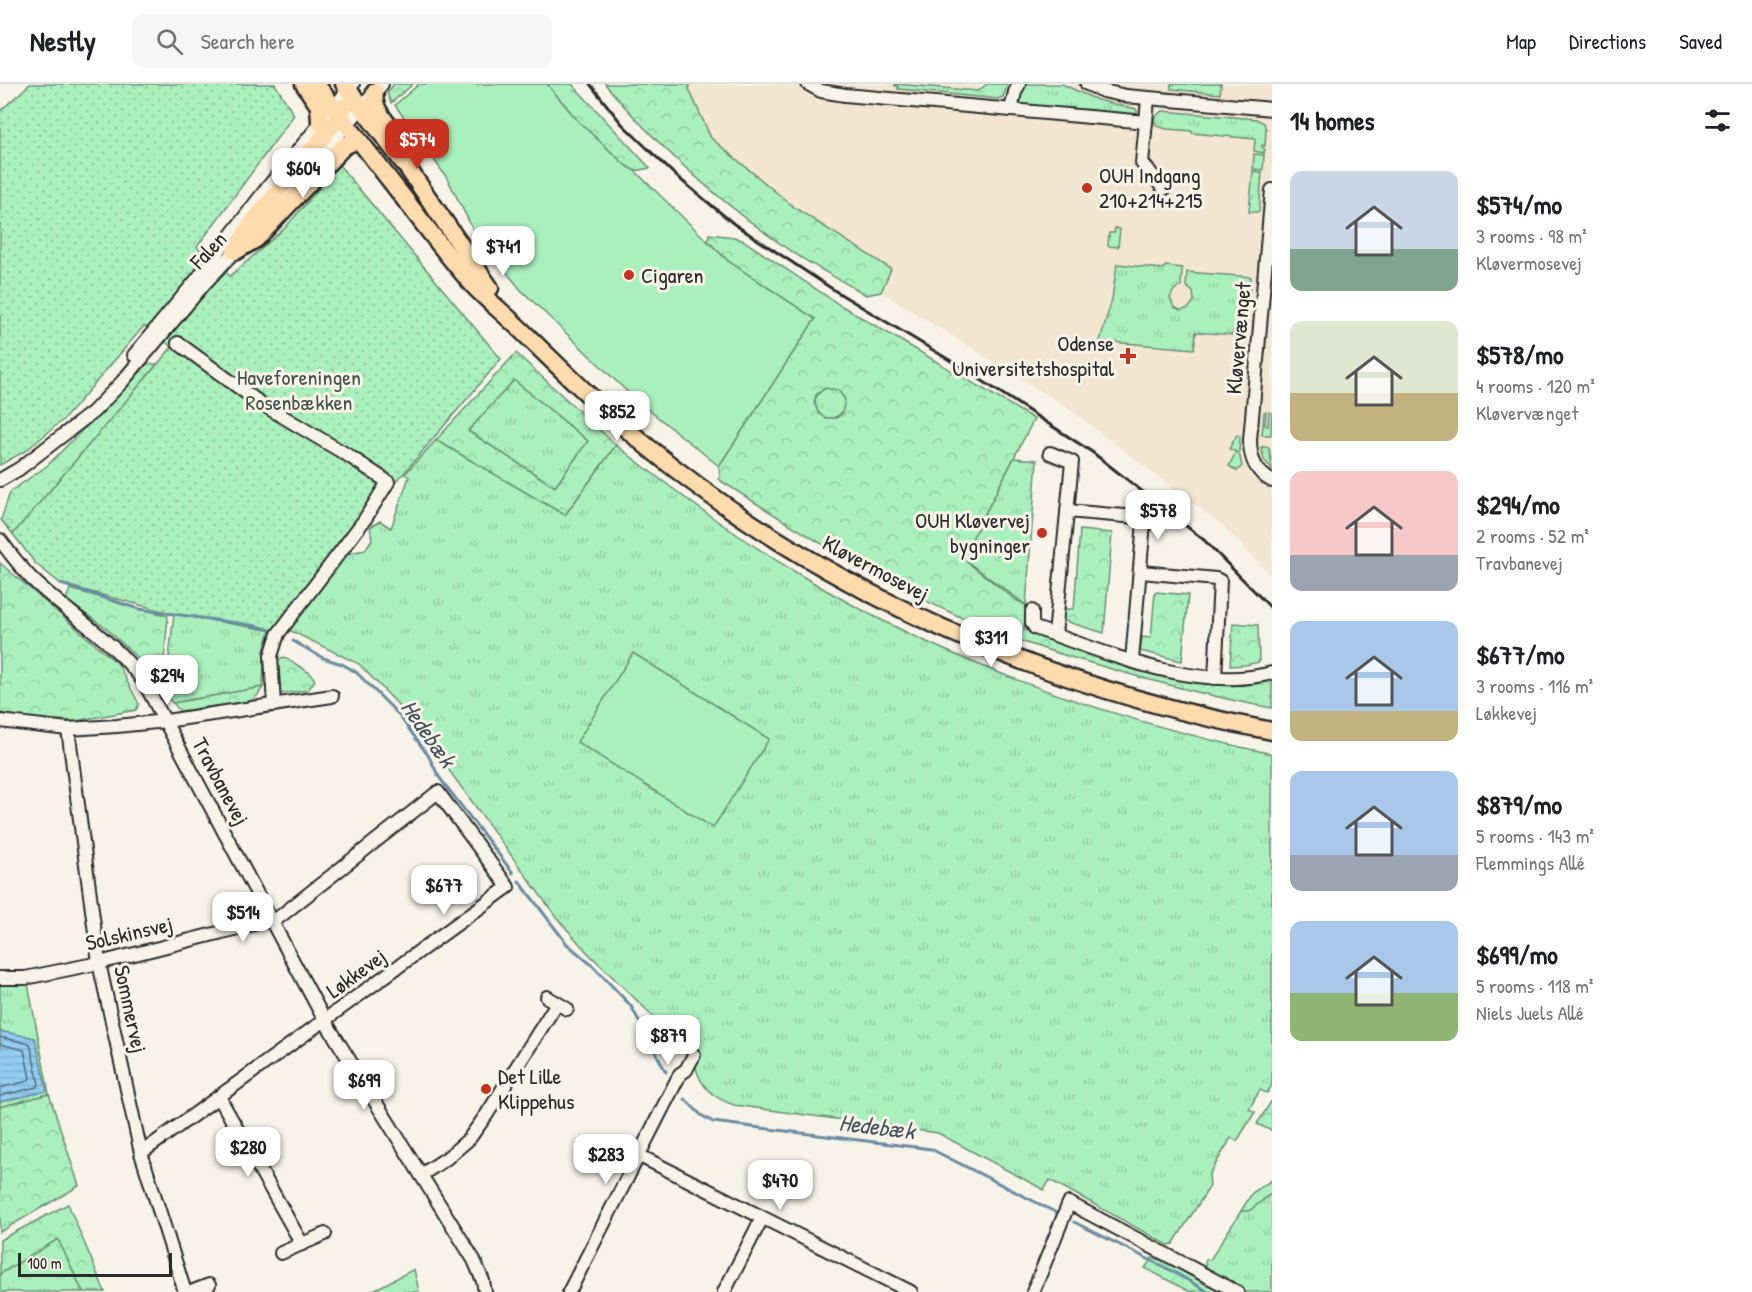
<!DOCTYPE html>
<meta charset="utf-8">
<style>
body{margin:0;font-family:"Patrick Hand",sans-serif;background:#f6f6f6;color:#202124;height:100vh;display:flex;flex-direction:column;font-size:22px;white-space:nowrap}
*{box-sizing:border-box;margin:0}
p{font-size:20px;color:#757577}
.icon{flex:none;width:33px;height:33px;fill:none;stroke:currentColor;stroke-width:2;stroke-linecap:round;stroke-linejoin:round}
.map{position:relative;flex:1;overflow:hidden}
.panel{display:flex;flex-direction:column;background:#fff;width:480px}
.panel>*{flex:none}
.scale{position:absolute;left:18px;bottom:15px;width:154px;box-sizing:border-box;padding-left:6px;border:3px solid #2b2b2b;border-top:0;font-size:16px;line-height:21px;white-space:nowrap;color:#2b2b2b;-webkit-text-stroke:4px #f7f3e8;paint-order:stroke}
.price{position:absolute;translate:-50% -51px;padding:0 14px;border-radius:12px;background:#fff;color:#222;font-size:20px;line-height:39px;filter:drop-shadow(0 2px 3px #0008)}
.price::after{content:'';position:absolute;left:50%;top:36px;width:18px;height:14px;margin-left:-9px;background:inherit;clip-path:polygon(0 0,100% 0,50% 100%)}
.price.current{background:#c8321e;color:#fff}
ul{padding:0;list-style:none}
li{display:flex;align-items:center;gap:18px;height:150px;padding:0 18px}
li span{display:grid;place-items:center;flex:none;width:168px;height:120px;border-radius:12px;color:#555}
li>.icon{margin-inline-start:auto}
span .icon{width:72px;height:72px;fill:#fffc;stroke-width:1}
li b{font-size:26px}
h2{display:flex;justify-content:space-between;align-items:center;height:72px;padding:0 18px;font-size:26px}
header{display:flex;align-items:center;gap:36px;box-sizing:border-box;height:84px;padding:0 30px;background:#fff;border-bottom:2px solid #e0e0e0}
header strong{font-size:28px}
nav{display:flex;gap:33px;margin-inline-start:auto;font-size:21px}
.search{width:420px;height:54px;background:#f6f6f6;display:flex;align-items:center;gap:15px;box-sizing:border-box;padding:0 21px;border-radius:12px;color:#757577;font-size:22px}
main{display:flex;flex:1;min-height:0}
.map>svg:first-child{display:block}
.built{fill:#f2e6d1}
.grass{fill:url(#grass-tufts);stroke:#6a8e74;stroke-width:1.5}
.forest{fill:url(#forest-crowns);stroke:#6a8e74;stroke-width:1.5;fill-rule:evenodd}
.garden{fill:url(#garden-dots);stroke:#6a8e74;stroke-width:1.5}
.pitch{fill:#aaf0bc;stroke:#6a8e74;stroke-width:1.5}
.water{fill:url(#water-rules);stroke:#698ca3;stroke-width:1.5}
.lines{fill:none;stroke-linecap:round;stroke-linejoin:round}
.shore{stroke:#556b7b;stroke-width:1.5}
.stream{stroke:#698ca3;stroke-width:3}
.minor-casing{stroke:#2b2b2b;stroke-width:16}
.major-casing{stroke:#2b2b2b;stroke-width:21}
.minor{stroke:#f7f3e8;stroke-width:12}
.major{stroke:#fedbac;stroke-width:16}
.rail{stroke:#2b2b2b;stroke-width:3}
.poi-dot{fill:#c8321e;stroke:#f7f3e8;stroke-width:2}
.labels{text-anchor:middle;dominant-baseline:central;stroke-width:6;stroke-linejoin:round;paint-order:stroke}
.poi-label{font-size:22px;fill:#2b2b2b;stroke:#f7f3e8;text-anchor:start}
.street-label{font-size:22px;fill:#2b2b2b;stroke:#f7f3e8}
.park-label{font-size:22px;fill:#445248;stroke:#f7f3e8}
.water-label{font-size:24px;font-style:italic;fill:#45535d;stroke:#f7f3e8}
</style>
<header>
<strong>Nestly</strong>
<div class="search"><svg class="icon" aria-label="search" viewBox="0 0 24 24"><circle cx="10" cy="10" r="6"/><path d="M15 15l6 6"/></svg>Search here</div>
<nav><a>Map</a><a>Directions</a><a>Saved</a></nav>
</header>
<main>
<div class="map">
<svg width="1272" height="1208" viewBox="0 0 1272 1208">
<defs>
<pattern id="grass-tufts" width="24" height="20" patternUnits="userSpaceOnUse" patternTransform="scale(1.5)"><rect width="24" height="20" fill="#aaf0bc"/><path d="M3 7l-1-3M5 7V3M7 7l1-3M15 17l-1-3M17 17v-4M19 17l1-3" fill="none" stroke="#92cea2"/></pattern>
<pattern id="forest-crowns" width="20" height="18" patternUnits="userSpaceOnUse" patternTransform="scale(1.5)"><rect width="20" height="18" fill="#aaf0bc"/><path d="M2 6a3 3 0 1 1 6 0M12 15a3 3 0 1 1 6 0" fill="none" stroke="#92cea2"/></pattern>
<pattern id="garden-dots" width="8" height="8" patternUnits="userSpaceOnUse" patternTransform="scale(1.5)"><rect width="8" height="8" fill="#aaf0bc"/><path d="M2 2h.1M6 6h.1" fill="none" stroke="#92cea2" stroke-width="1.8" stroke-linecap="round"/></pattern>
<pattern id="water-rules" width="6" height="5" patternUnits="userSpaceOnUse" patternTransform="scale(1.5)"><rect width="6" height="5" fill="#93ccf3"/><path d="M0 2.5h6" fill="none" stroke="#7fafd0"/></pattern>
</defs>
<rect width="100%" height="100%" fill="#f7f3e8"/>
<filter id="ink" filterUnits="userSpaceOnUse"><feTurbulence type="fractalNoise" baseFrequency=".0167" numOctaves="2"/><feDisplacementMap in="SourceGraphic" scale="12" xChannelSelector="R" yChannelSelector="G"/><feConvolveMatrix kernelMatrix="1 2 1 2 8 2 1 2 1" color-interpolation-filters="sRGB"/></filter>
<g filter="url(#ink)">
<path class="built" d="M689,0h583v493l-48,-50 -159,-121 -184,-114 10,-23 -96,-61 -84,-70 -22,-49z"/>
<g class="grass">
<path d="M895,0l83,7 9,-7h21l-5,13 -5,2 -100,-10v-3h-3z"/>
<path d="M1028,0h34l35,16 39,9 3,7 -117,-11 -3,-8z"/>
<path d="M1171,0h50l-1,10 -49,-5z"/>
<path d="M1162,27l94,8 8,4 2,6 -1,17 -3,-1v2l3,2 -1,4 -10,-2 1,-12 -63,-6v-2l-25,-2 -10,-3 -3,-5 1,-4z"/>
<path d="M1254,70l10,1 -1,15 -10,-1z"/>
<path d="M1253,87l9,1 -3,40h-10z"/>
<path d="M1115,144l5,1 -2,18 -10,-1 1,-13h5z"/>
<path d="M1117,180l45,5 4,-3 16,2 -1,18 -7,4 -4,8 4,9 6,3 8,-1 6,-8 -1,-9 -7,-6 1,-14 64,5 -5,59 -50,-4 -2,17 -94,-8 12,-42z"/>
<path d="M514,296l74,61 -33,46 -87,-56z"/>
<circle cx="830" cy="319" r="15"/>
<path d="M1264,328h2l-1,13 3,1 1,-14 3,1 -1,22h-9z"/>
<path d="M1237,351l3,2 -1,16 3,13 -5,5 -8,-5 7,-14 -7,-3z"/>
<path d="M436,356l129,75 51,-70c60,47 120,92 186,131 144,87 306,143 470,178v331l-5,8 -7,-3 -11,19 6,3 -18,29 -6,-3 -22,37 1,11 -37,58 -5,1 -118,-65 -6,10 -106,-57 -204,-28c-15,-5 -30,-15 -36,-31 -3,-8 -4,-14 -8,-22l-103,-100 -30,-34 -147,-201 -51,-53 -70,-34 56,-76 20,-4 7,-11 -2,-12 10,-6 11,7 18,-51 -4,-3z"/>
<path d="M1261,363h8l3,22 -8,-9z"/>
<path d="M1014,374l23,2 -11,145 -64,-47z"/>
<path d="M174,530l96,16 -6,21 -1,36 -90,16 -9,-8 -2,-13 5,-7z"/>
<path d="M0,899l28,1 21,110 -49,13z"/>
<path d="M1272,1109v99h-28l-36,-19 -3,-10 1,-4 4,1 31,-49h8z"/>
<path d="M58,1155l25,53h-83v-18z"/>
<path d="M414,1185l5,23h-49z"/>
</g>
<g class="forest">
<path d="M394,0h19l-22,19 -4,-10z"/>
<path d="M547,0h25l78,84 -15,3 -9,-5 -48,-45z"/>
<path d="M605,0h84v5l22,49 84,70 96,61 -10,23 -15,3c-28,-17 -58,-31 -84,-50 -65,-46 -126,-100 -177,-161z"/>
<path d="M709,150l25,3 10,4 96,64 194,114 -72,139 54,42 10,5 -2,25 118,37 130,9v32c-61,-11 -121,-27 -181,-45 -42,-12 -84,-25 -124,-43 -88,-39 -168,-89 -249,-141l2,-2 -1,-11 96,-147 -87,-58 -20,-20zM825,304l13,2 7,9 -3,15 -6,4h-11l-6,-4 -5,-11 2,-8z"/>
<path d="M516,269l100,92 -51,70 -129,-75zM514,296l74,61 -33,46 -87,-56z"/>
<path d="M147,280h11l-145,170 -12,-14 9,-28 38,-27z"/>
<path d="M1080,446l32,3 -8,100 -43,-13 2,-11h11z"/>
<path d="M0,479l118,101 21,40 -3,6 -61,11 -54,-3 -21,-5z"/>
<path d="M70,505l98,27 -4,44 -6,9 -10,-1 -41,-39 -41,-29z"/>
<path d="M1155,508l33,3 -6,66 -42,-10 2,-14 9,1z"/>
<path d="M1233,539l25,2 1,37 -13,3 -16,1z"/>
<path d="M284,573l26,16 5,7 -7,10 -28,4 -3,-9v-25z"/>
<path d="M263,603l-5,8 -7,6 -71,10 -7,-8z"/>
<path d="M49,1010l30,92 -79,46v-125z"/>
<path d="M1272,1016v31l-15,-7z"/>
<path d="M1272,1096v13l-23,18h-8l11,-18z"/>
<path d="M68,1120l37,88h-22l-25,-53 -58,35v-34z"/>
<path d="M1152,1174l12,3 43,24 4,-4 21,11h-42l-45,-24z"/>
</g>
<path class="garden" d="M30,0h245l19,31 -97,132 33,29 55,-48 54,-63 162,194 -104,122 -112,152 -111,-19 -113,-30 -26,-21 -22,-29 159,-187 -28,-21 -79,92 -38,32 -27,15v-354z"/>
<g class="pitch">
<path d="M419,0h128l31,37 48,45 9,5 93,90 87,58 -96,147 -83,-66 -115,-110 -45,-55 -29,-57 -52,-73z"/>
<path d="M633,569l136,86 -56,89 -136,-86z"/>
</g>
<path class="water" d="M0,947l35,7 12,53 -47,11z"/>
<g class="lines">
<g class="shore">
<path d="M0,953l30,7 9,40 -2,3 -37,9"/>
<path d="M0,960l24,6 6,28 -2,3 -28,7"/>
</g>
<g class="stream">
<path d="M61,500l78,25 118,17 13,4"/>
<path d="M293,557l30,17 19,6 14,8 42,42 30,41 11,22 74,96"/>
<path d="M519,797l48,63 26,22 38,40 35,66"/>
<path d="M685,1015l16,16 12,7 218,27 126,64"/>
<path d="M1074,1138l98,49 36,21"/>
</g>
<g class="minor-casing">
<g id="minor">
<path d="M808,0l13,7 24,4 301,27 2,-24"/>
<path d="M1087,0l16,7 23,5 146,13"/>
<path d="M1011,26l4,-18 4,-8"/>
<path d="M1146,38l-4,41 22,26"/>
<path d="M1272,106l-22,250c0,18 5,32 22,41"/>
<path d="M272,127l110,-127"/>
<path d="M178,259l82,60 89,53 39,26 -23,37 -87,115 -7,22 3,49"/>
<path d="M134,271l64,-77 69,-90 86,-104"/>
<path d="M1050,369l22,9 -17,173"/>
<path d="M0,396l19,-11 74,-57 29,-30 83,-99 35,-37"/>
<path d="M1067,427l69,6 8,5 -12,138"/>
<path d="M0,456c10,13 21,28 32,39 37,36 82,61 112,103l181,339 149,239 9,21 2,11"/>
<path d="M1141,488l75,7 4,2 -5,97"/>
<path d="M1032,527v12l3,5c70,24 162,65 237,45"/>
<path d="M0,637l68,8 49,-3 49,-5 166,-25"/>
<path d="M68,645l31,234 42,190"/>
<path d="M0,894h25l74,-15 179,-45 160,-126 70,95 -367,266 44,139"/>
<path d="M547,913l20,12"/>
<path d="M219,1013l83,147"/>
<path d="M638,1071l273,137"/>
<path d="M421,1091l26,-17 22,-19 18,-25 70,-111"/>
<path d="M281,1169l44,-19"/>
<path d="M191,1208l18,-7"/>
<path d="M569,1208l111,-218 6,-4 8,-15"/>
<path d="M724,1208l38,-74"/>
<path d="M1033,1208l36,-89 168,89"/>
</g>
</g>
<g class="major-casing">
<g id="major">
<path d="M304,0l15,22 1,16"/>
<path d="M316,0c29,38 58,76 87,113 23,30 46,61 71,89 15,16 32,29 48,45 41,40 82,80 127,117 179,146 397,240 623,283"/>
<path d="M344,0l65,86 81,118"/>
<path d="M375,8c-3,13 6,23 13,33"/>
<path d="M235,167l16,-27 89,-108 5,-10"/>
<path d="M236,167l20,-12 88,-93 11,-5 5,1"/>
</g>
</g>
<use href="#minor" class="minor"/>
<use href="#major" class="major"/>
<path class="rail" d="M590,0l32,40 53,51 59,49 103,68 124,75 131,85 112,88 68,69"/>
</g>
</g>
<g class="poi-dot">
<circle cx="1087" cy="104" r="6"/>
<circle cx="629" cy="191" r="6"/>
<path d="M1125 263h6v6h6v6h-6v6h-6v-6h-6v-6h6z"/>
<circle cx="1042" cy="449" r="6"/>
<circle cx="486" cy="1005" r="6"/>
</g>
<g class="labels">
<g class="poi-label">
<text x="1099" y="91">OUH Indgang<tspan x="1099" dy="25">210+214+215</tspan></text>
<text x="641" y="191">Cigaren</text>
<text x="1114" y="259" text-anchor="end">Odense<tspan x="1114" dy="25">Universitetshospital</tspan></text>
<text x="1030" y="436" text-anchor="end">OUH Kløvervej<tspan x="1030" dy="25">bygninger</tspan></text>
<text x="498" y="992">Det Lille<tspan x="498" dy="25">Klippehus</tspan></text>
</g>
<g class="street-label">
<text transform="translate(208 166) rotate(-47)">Falen</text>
<text transform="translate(1238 254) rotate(-85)">Kløvervænget</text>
<text transform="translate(876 484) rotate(28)">Kløvermosevej</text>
<text transform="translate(221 697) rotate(62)">Travbanevej</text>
<text transform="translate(129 849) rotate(-13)">Solskinsvej</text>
<text transform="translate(356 889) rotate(-36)">Løkkevej</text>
<text transform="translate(131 925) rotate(78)">Sommervej</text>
</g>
<g class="park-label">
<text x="299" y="293">Haveforeningen<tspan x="299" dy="25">Rosenbækken</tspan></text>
</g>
<g class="water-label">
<text transform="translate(429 649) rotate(55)">Hedebæk</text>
<text transform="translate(877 1042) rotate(7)">Hedebæk</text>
</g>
</g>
</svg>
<div class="scale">100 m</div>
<b class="price current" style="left:417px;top:86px">$574</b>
<b class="price" style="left:303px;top:115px">$604</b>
<b class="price" style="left:503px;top:193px">$741</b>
<b class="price" style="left:617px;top:358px">$852</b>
<b class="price" style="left:1158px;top:457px">$578</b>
<b class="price" style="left:991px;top:584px">$311</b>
<b class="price" style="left:167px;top:622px">$294</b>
<b class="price" style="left:444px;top:832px">$677</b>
<b class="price" style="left:243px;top:859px">$514</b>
<b class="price" style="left:668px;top:982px">$879</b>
<b class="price" style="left:364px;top:1027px">$699</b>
<b class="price" style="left:248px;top:1094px">$280</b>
<b class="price" style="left:606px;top:1101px">$283</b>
<b class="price" style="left:780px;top:1127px">$470</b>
</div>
<section class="panel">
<h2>14 homes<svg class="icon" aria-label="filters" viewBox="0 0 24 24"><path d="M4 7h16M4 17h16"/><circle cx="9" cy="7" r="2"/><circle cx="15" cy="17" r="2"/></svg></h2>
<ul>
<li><span style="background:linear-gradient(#c9d6e8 65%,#7fa58c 0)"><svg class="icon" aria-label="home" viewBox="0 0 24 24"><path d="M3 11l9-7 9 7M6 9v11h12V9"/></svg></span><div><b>$574/mo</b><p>3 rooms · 98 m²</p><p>Kløvermosevej</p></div></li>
<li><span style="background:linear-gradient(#dfe7d0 60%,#c2b280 0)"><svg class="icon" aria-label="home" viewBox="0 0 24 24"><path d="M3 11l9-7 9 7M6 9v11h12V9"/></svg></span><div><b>$578/mo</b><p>4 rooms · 120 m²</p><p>Kløvervænget</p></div></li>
<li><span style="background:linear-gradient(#f6c9c9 70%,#9aa5b1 0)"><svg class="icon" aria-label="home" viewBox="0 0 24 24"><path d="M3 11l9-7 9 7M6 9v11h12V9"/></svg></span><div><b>$294/mo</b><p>2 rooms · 52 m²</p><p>Travbanevej</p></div></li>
<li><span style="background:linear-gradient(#a9c7e8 75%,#c2b280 0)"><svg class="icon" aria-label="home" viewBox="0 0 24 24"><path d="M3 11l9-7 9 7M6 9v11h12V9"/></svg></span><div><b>$677/mo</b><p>3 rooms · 116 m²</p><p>Løkkevej</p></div></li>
<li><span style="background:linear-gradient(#a9c7e8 70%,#9aa5b1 0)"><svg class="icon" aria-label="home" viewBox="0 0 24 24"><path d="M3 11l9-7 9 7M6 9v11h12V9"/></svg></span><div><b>$879/mo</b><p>5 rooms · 143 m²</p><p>Flemmings Allé</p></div></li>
<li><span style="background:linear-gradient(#a9c7e8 60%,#8fb573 0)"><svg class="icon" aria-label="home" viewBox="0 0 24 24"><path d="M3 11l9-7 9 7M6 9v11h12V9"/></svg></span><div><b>$699/mo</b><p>5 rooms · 118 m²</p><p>Niels Juels Allé</p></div></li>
</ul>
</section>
</main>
